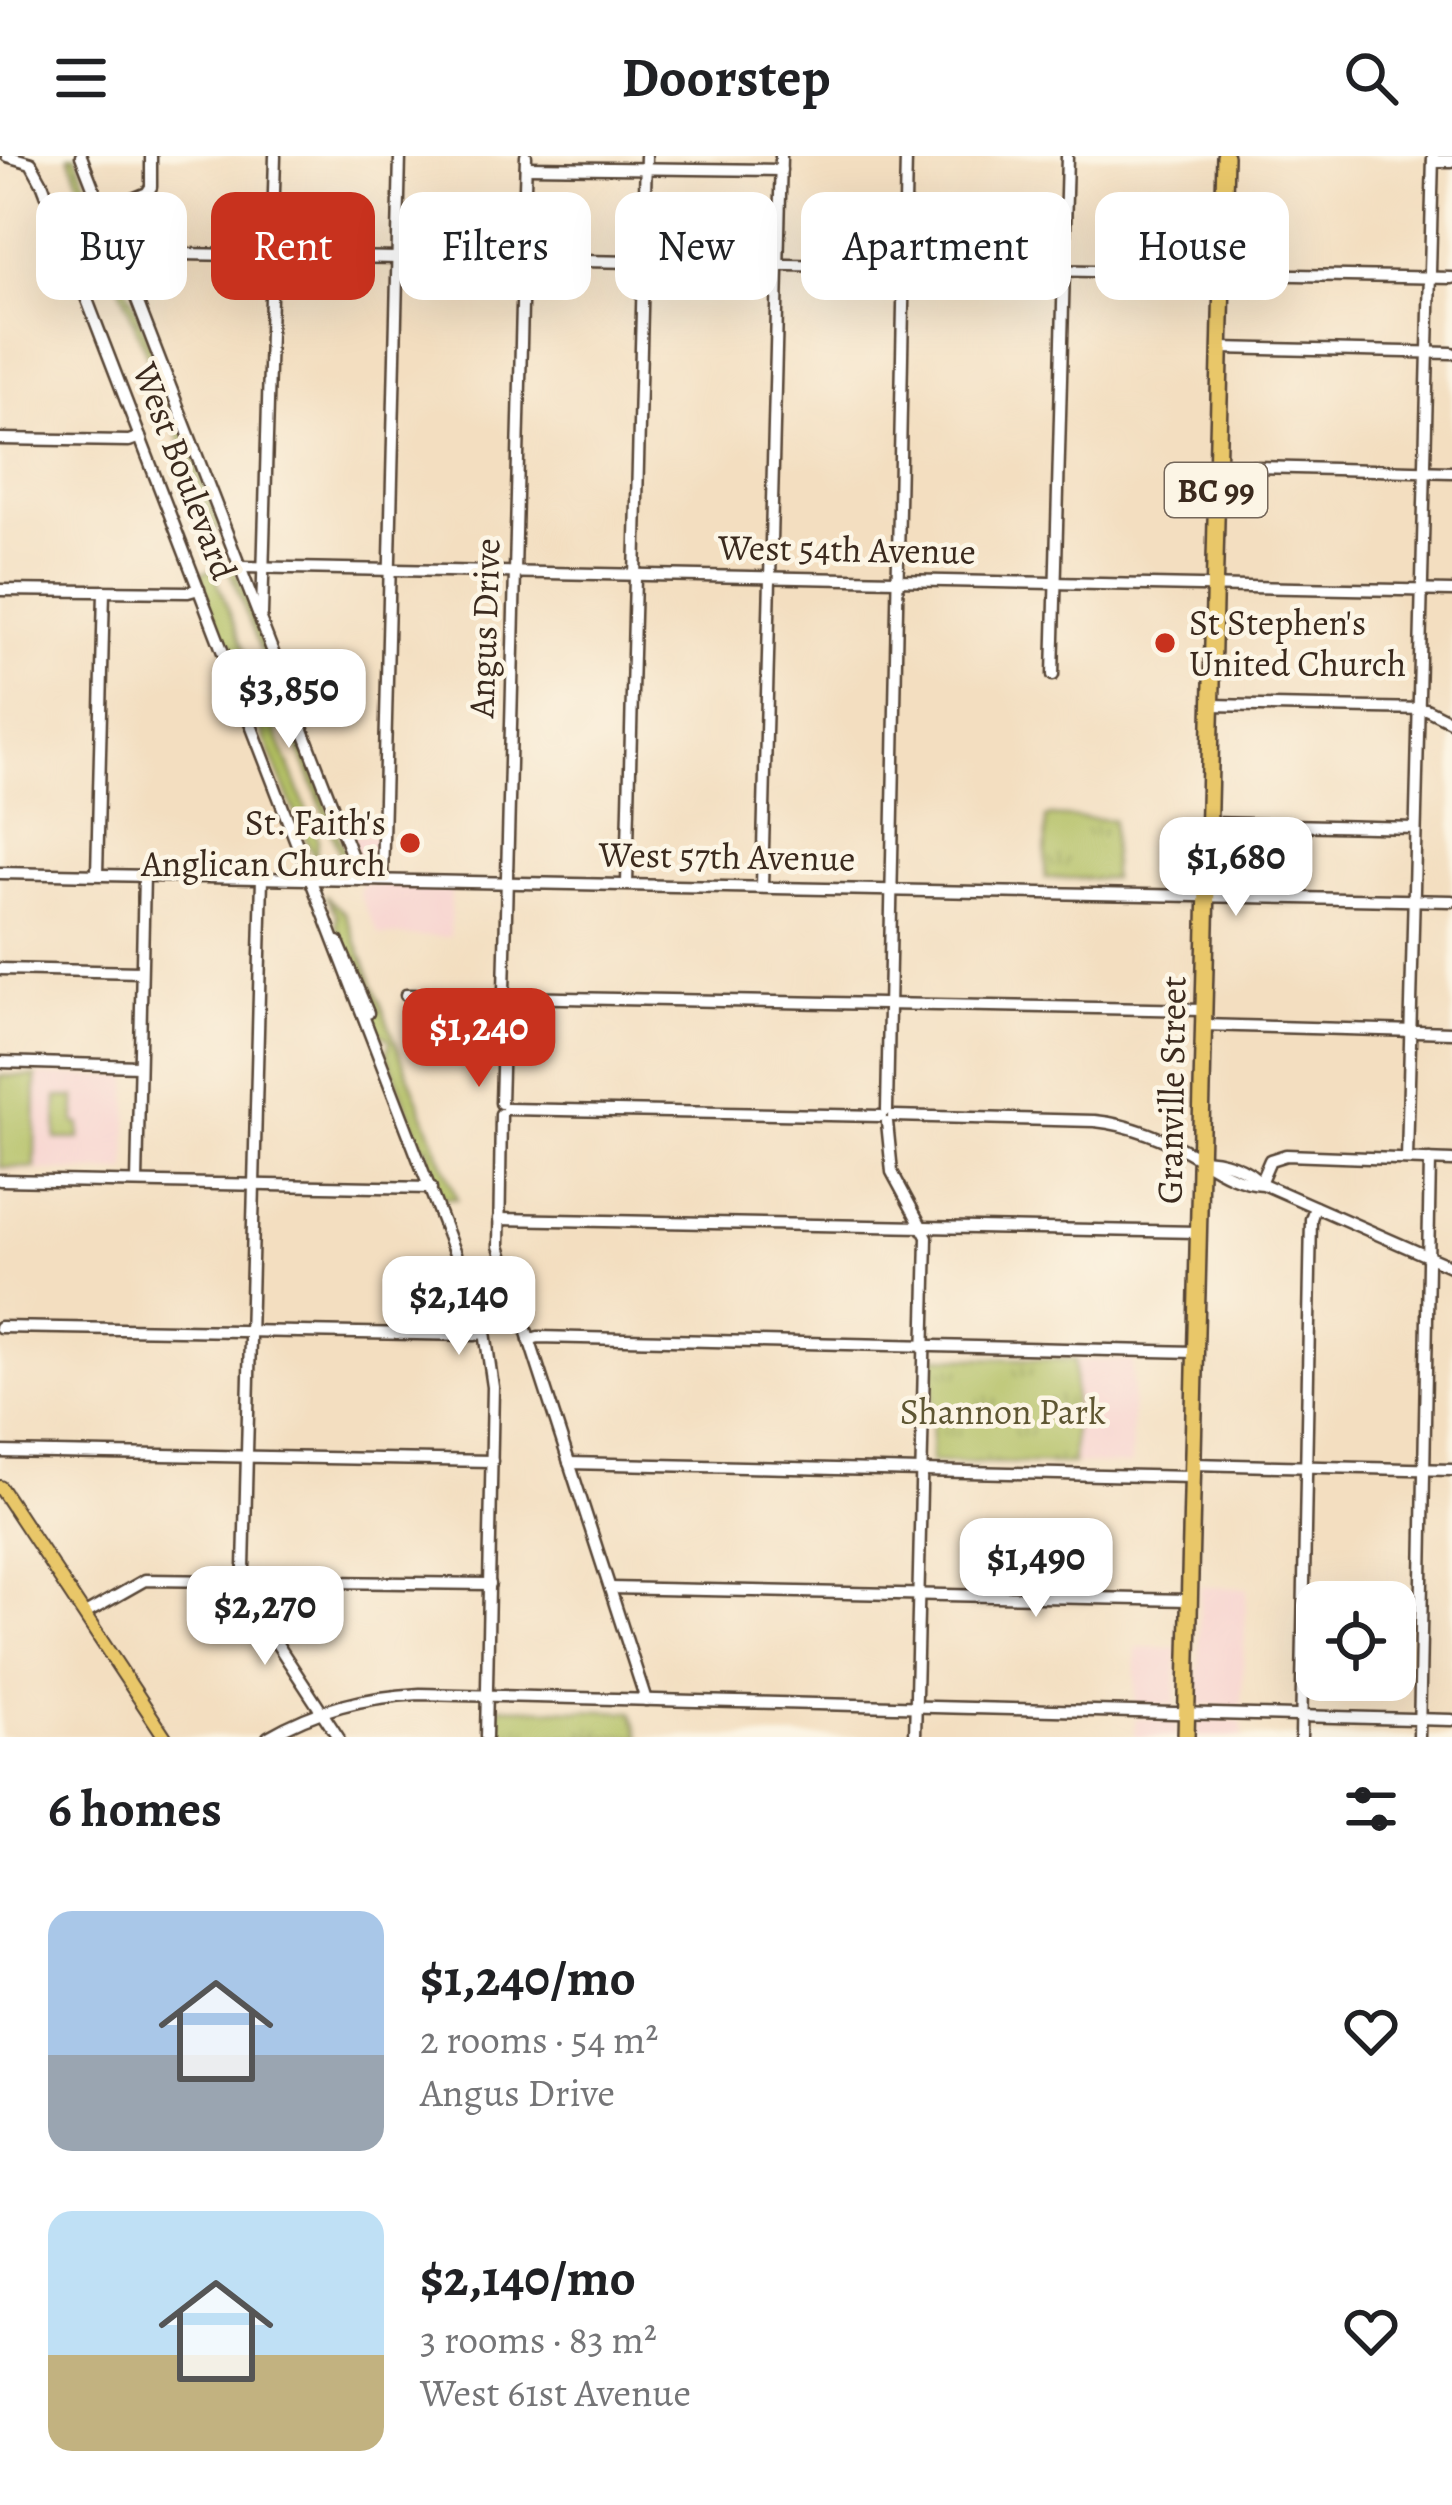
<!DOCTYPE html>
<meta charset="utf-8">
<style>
body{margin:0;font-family:Alegreya,serif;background:#f2f2f2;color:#202124;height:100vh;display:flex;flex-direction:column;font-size:45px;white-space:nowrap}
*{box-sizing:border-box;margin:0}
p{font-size:39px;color:#757577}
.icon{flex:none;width:66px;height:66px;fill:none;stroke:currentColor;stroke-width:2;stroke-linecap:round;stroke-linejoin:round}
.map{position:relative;height:1581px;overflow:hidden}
.sheet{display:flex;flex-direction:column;background:#fff;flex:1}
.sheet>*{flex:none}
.guide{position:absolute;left:36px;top:36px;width:1380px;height:108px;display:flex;gap:24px}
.fabs{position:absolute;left:1296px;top:1425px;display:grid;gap:24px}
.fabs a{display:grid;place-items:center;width:120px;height:120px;border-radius:24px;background:#fff;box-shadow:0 12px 48px #0002;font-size:60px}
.price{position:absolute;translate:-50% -102px;padding:0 27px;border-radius:24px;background:#fff;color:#222;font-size:39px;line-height:78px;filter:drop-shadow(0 3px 6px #0008)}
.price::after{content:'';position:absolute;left:50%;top:72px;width:36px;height:27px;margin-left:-18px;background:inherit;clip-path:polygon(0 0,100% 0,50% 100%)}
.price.current{background:#c8321e;color:#fff}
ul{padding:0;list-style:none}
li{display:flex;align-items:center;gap:36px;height:300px;padding:0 48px}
li span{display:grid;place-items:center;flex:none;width:336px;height:240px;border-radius:24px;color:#555}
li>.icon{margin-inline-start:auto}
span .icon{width:144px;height:144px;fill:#fffc;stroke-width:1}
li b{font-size:51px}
h2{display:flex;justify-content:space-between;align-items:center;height:144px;padding:0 48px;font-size:51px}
.tag{padding:0 42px;border-radius:24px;background:#fff;box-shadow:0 12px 48px #0002;font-size:42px;line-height:108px}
.tag.current{background:#c8321e;color:#fff}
header{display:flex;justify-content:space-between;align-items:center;height:156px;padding:0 48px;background:#fff;font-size:54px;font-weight:600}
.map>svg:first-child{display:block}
.built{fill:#f7d0cd}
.grass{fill:#b0be60;stroke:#76743f;stroke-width:3}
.park{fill:url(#park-tufts);stroke:#76743f;stroke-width:3}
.garden{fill:url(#garden-furrows);stroke:#76743f;stroke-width:3}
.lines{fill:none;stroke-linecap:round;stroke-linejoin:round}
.minor-casing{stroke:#574536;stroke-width:15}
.major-casing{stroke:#574536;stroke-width:16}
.highway-casing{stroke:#574536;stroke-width:20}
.minor{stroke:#fff;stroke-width:10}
.major{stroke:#e9c769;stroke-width:12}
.highway{stroke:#e9c769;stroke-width:15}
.poi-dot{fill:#c8321e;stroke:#fcf5e5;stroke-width:4.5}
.labels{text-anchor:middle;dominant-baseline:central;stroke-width:9;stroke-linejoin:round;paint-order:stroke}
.shield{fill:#fcf5e5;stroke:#75675a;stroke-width:3}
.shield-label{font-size:33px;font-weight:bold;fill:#3b2a1e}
.street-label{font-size:36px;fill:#3b2a1e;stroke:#fcf5e5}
.poi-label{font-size:36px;fill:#3b2a1e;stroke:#fcf5e5;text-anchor:start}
.park-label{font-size:36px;fill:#5e5632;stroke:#fcf5e5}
</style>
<header><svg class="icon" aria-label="menu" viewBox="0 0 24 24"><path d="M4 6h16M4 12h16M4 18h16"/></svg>Doorstep<svg class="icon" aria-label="search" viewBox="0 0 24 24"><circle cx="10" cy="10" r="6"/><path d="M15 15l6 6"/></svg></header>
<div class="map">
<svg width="1452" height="1581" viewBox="0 0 1452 1581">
<defs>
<pattern id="park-tufts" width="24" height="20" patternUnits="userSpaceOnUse" patternTransform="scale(3)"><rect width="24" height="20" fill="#b0be60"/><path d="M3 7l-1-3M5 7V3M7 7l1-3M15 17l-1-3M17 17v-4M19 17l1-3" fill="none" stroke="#909b4f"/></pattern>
<pattern id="garden-furrows" width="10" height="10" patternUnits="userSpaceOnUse" patternTransform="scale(3)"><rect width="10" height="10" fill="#b0be60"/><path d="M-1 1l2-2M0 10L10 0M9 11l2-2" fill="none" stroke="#909b4f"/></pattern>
</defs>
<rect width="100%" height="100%" fill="#fcf5e5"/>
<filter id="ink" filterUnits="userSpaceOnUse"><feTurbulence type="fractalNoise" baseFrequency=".00833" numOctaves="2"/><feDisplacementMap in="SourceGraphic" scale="24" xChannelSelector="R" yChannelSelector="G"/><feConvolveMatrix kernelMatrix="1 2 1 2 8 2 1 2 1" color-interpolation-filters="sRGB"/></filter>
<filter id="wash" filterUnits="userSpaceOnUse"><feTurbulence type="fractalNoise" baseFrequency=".004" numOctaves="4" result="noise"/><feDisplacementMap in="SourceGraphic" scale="48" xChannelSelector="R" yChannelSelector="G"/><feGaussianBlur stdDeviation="2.7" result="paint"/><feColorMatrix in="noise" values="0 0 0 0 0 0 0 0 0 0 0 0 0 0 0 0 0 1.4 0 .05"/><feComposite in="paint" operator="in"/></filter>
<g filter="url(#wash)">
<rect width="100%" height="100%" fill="#f3dec0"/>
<g class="built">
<path d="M351,679h28l-4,37 -12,-2z"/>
<path d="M367,728l84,4 -1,49 -71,-2 -20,-41 2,-8z"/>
<path d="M0,918l129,3 -2,95 -127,-2z"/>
<path d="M1075,1204l58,1 -2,104 -58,-1z"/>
<path d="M1200,1431l47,1 -6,120 -43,-4z"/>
<path d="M1136,1491l41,1 -2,57 -40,1z"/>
<path d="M1135,1562h36l5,5v14h-41z"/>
<path d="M1202,1563l39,2 2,16h-47l1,-15z"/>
</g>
<g class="grass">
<path d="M213,414l105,270 -3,21 -112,-272 -3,-16z"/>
<path d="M325,739l20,18 112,286 -18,-2 -12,-41 3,-2 -3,-8 -4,1 -36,-93 3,-14 -14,-11 -40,-104 1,-10z"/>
<path d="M0,920h36l-1,92 -35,-1z"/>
<path d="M57,941h18v26l5,1v15h-24z"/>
</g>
<g class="park">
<path d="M1050,660l63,4 -1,59 -67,-1 1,-60z"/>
<path d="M933,1201l142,3 -2,104 -142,-2z"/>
<path d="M499,1551l133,5 8,25h-142z"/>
</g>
<g class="garden">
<path d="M69,0h7l145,371 -6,3z"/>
<path d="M234,409l114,295 -5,2 -115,-295z"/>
</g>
</g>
<g filter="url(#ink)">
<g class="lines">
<g class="minor-casing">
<g id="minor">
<path d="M7,0l24,7 11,20 443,1149 8,55 -7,350"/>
<path d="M81,0l275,711v12"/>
<path d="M1433,5h19"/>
<path d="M526,11l255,3"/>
<path d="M104,55l43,-18 4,-6v-31"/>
<path d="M121,97l395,7"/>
<path d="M523,97l3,-97"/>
<path d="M530,104l922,18"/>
<path d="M1220,192l232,5"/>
<path d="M0,283l129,2 11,-4"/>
<path d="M1217,310l235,6"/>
<path d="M241,411l1211,24"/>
<path d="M0,434l188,2 11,-3"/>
<path d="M262,458l13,-458"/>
<path d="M1053,519l14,-519"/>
<path d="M1211,549l215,4 26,13"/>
<path d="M1207,667l208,5"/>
<path d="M0,717l1452,28"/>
<path d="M97,718l7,-283"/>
<path d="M262,722l-18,690 5,33 89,136"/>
<path d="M382,724l18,-724"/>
<path d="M627,728l19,-728"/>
<path d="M762,731l19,-731"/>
<path d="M338,786l30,71"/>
<path d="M0,813l141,3"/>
<path d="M504,835l19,-724"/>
<path d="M406,839l92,1"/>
<path d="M510,841l693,13"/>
<path d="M1202,869l250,7"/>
<path d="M0,906l139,4"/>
<path d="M501,947l3,-100"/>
<path d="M507,953l374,7"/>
<path d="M887,954l19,-954"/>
<path d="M501,958l-2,132 147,454"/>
<path d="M893,960l202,5c38,4 74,19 107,39 19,12 39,23 61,24l189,83"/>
<path d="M887,966l5,50 35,65 -12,500"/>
<path d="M1199,1003c21,0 49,8 61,24"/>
<path d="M1407,1003l26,-1003"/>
<path d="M0,1024l431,8"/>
<path d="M137,1026l7,-307"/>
<path d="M1260,1027l10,-23 16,-5 166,6"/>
<path d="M499,1063l699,13"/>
<path d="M0,1171l475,8 10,-3"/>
<path d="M529,1184l9,-3 657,15"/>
<path d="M0,1296l492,9"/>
<path d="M569,1307l623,14"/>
<path d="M1192,1308l260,6"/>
<path d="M610,1432l579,12"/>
<path d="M85,1458l60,-34 345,4"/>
<path d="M268,1581c48,-28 96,-40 152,-43l1032,26"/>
<path d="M1301,1581l10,-518 4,-12"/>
<path d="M1419,1581l11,-577"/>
</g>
</g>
<g class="major-casing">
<path id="major" d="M0,1331l165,250"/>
</g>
<g class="highway-casing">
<path id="highway" d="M1186,1581l39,-1581"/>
</g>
<use href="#minor" class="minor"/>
<use href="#major" class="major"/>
<use href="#highway" class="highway"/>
</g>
</g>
<g class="poi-dot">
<circle cx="1165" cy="487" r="12"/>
<circle cx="410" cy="687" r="12"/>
</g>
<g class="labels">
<rect class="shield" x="1165" y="307" width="102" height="54" rx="9"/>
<g class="shield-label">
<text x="1216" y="334">BC 99</text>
</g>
<g class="street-label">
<text transform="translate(185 315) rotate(69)">West Boulevard</text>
<text transform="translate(847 393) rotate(1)">West 54th Avenue</text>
<text transform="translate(484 472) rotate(-88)">Angus Drive</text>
<text transform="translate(727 700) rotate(1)">West 57th Avenue</text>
<text transform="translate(1171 934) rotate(-89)">Granville Street</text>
</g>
<g class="poi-label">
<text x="1189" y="466">St Stephen's<tspan x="1189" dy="41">United Church</tspan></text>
<text x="386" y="666" text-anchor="end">St. Faith's<tspan x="386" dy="41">Anglican Church</tspan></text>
</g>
<g class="park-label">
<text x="1003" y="1255">Shannon Park</text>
</g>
</g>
</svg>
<div class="fabs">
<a><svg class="icon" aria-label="locate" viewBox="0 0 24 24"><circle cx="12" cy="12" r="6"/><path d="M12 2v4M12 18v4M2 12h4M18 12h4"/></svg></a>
</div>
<b class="price" style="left:289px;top:595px">$3,850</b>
<b class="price" style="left:1236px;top:763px">$1,680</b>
<b class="price current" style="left:479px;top:934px">$1,240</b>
<b class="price" style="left:459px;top:1202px">$2,140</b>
<b class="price" style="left:1036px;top:1464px">$1,490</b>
<b class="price" style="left:265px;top:1512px">$2,270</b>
<div class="guide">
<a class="tag">Buy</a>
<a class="tag current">Rent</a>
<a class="tag">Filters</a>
<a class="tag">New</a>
<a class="tag">Apartment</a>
<a class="tag">House</a>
</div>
</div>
<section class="sheet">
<h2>6 homes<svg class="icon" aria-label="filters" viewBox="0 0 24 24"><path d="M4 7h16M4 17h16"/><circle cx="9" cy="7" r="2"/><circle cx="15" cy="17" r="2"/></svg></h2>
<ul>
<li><span style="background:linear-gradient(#a9c7e8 60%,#9aa5b1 0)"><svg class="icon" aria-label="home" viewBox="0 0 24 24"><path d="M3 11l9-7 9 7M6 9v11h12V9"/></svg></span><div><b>$1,240/mo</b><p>2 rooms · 54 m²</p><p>Angus Drive</p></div><svg class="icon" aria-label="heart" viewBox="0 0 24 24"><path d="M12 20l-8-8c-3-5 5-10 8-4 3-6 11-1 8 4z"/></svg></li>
<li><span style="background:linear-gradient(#bfe0f5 60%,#c2b280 0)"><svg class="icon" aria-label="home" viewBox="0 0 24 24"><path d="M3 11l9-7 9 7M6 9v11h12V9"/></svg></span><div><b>$2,140/mo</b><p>3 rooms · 83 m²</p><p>West 61st Avenue</p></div><svg class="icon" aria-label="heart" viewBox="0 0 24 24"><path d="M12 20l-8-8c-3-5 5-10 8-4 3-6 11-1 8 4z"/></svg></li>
</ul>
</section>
